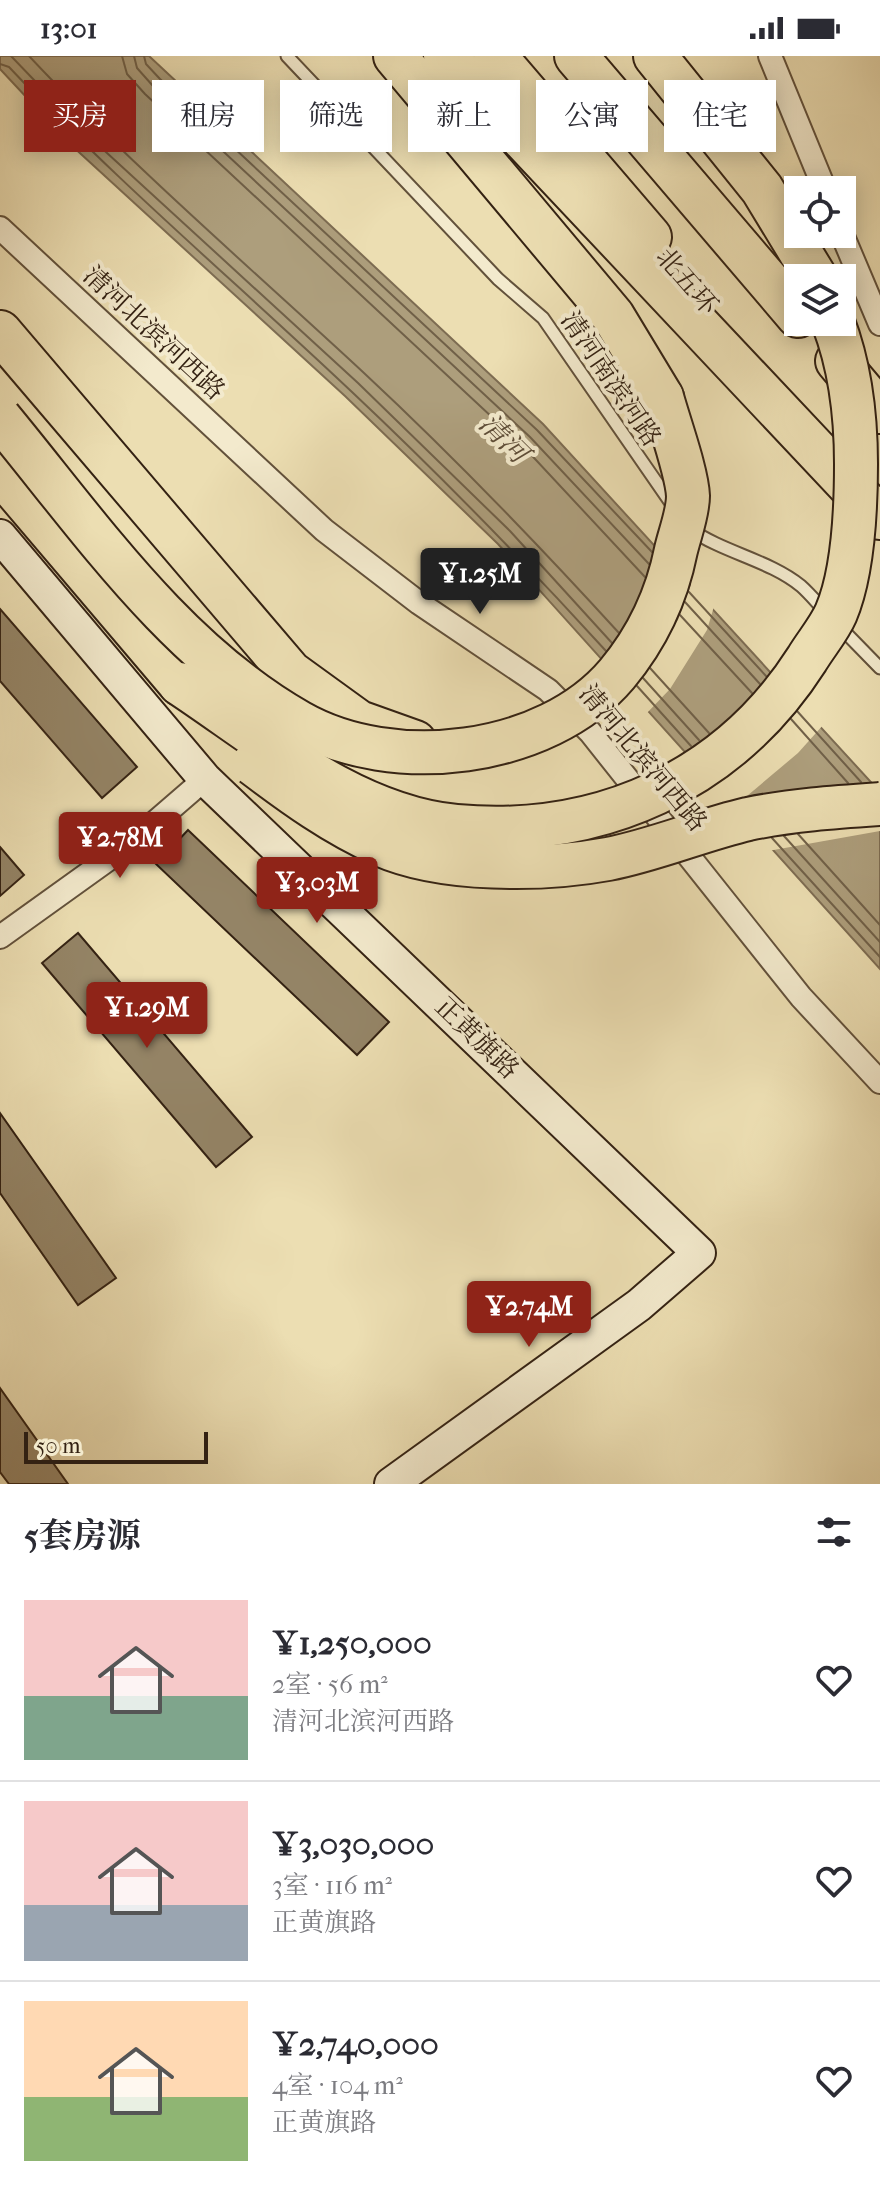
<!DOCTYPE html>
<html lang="zh">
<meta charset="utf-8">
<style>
body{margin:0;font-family:"IM FELL French Canon","Noto Serif SC",serif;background:#f2f2f3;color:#2b2b33;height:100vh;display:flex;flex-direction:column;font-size:30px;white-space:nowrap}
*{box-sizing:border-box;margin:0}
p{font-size:26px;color:#7c7c81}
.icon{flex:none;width:44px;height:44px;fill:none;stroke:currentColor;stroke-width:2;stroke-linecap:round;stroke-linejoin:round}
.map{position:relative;height:1428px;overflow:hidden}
.side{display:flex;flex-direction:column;background:#fff;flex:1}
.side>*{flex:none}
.hud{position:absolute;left:24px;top:24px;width:832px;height:72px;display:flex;gap:16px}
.buttons{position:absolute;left:784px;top:120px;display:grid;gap:16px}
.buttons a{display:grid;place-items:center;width:72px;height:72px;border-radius:0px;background:#fff;box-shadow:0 4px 20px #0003;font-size:40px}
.scale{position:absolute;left:24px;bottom:20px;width:184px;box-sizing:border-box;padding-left:8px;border:4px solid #342213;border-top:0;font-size:22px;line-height:28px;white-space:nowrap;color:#342213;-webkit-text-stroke:6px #f3eacd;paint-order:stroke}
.price{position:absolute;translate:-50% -68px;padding:0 18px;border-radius:8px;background:#8f2418;color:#fff;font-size:26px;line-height:52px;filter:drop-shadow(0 2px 4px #0008)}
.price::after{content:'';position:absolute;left:50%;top:48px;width:24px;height:18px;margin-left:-12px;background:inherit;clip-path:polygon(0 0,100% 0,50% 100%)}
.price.active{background:#222;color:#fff}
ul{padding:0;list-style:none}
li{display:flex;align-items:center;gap:24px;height:200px;padding:0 24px}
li+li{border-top:2px solid #e1e1e2}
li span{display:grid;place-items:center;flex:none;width:224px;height:160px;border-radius:0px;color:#555}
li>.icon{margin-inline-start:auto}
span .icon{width:96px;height:96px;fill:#fffc;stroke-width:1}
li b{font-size:34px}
h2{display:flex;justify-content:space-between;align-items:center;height:96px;padding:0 24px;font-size:34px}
.pill{padding:0 28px;border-radius:0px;background:#fff;box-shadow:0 4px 20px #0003;font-size:28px;line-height:72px}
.pill.active{background:#8f2418;color:#fff}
.status{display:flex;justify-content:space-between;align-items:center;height:56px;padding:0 40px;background:#fff;direction:ltr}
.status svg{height:22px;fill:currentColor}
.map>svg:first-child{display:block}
.water{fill:#ad9e7c;stroke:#7d6c52;stroke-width:2}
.pier{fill:#ecdeb2}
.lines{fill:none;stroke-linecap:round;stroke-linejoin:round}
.shore{stroke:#706048;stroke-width:2}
.building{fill:#948466;stroke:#342213;stroke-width:2}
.lane-casing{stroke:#62513b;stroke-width:15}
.street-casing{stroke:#62513b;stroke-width:26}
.secondary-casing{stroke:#342213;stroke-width:36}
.highway-casing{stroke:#342213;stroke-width:46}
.lane{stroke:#f3eacd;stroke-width:11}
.street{stroke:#f3eacd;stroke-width:22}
.secondary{stroke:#f3eacd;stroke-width:32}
.highway{stroke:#ecdeb2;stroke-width:42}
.highway-bridge-casing{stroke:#342213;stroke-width:46;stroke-linecap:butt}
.highway-bridge{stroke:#ecdeb2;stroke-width:42}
.labels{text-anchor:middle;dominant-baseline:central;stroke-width:8;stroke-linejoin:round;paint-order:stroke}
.street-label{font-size:26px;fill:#342213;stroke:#f3eacd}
.water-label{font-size:28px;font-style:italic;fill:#5e4d38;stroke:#f3eacd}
</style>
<div class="status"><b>13:01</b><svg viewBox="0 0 49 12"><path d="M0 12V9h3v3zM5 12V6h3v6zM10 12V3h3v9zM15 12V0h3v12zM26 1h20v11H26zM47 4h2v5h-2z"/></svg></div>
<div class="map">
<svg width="880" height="1428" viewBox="0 0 880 1428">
<rect width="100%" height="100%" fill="#ecdeb2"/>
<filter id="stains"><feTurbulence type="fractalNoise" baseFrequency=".0025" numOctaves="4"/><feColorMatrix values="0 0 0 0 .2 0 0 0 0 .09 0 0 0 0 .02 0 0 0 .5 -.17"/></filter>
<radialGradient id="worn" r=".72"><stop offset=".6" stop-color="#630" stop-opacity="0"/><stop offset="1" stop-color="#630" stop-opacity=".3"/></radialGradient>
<path class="water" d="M0,0h149l394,368 337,368v177l-382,-425 -153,-148 -275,-252 -70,-75z"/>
<g class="pier">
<path d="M693,523l22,24 -8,27 -37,59 -24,25 -24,-27 17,-15 39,-52z"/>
<path d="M801,641l23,27 -26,29 -51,43 -20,9 -23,-25z"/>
<path d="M880,754v21l-112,20 -18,-20z"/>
</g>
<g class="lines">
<g class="shore">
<path d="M11,0l72,75 275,252 152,148 102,112"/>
<path d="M29,0c105,112 222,212 335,317 89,83 173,170 255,260"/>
<path d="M122,0l5,18 18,20 377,351 123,132"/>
<path d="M134,0l3,12 16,18 377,351 119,127"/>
<path d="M144,0l2,8 14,15 377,351 115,122"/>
<path d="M0,8l9,3c108,115 228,216 343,325 88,83 172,169 254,259"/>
<path d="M689,536l77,84"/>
<path d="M685,546l75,82"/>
<path d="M680,559l72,78"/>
<path d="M650,612l59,65"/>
<path d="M643,622l56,62"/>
<path d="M637,630l54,60"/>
<path d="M797,655l64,71"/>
<path d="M791,663l57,64"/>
<path d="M798,778l82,91"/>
<path d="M784,780l96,106"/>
<path d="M772,782l108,119"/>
</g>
</g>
<g class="building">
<path d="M0,553l137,158 -35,31 -102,-117z"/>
<path d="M188,774l201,192 -32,33 -201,-191z"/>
<path d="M0,791l24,28 -24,21z"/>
<path d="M78,877l174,204 -36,30 -174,-204z"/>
<path d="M0,1057l116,165 -38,27 -78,-112z"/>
<path d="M0,1332l68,96h-59l-9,-12z"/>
</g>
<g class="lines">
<g class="lane-casing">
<g id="lane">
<path d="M287,0l211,223 45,39 132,191"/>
<path d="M690,473c34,24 79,31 111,57 9,8 18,19 26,27"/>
<path d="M839,570l41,42"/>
</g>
</g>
<g class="street-casing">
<g id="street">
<path d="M770,0l55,134"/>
<path d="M0,172l324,302 95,73 129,87 42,42 211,265 79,85"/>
<path d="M842,178l38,90"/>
<path d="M0,881l131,-94 74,-64"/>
</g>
</g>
<g class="secondary-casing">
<path id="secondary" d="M0,480l205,243 494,474 -60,52 -248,179"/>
</g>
<g class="highway-casing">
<g id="highway">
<path d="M395,0l218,260 49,81"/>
<path d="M445,0l435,462"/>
<path d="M495,0l155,181"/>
<path d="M576,0l222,260"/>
<path d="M655,0l107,133 54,89"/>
<path d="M0,276l290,340 69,50 56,20"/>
<path d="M837,305l43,51"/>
<path d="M0,416l180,212"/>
</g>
</g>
<use href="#lane" class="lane"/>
<use href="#street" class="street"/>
<use href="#secondary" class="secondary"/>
<use href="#highway" class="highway"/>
<g class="highway-bridge-casing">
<g id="highway-bridge">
<path d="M0,362c90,109 174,233 299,304 93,53 247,36 318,-48 30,-36 50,-79 59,-124 4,-17 12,-37 12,-54 -1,-24 -19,-73 -26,-99"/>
<path d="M180,628c83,55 172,132 276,142 144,13 273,-45 351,-167 9,-15 22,-30 29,-46 17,-40 20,-105 20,-149 0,-47 -6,-98 -23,-142"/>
<path d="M253,708c41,31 81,60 128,81 61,27 162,26 227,14 47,-9 93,-29 140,-40 43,-9 88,-12 132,-15"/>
</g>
</g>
<use href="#highway-bridge" class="highway-bridge"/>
</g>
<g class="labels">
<g class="street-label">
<text transform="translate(687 225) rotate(49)">北五环</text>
<text transform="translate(154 277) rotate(43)">清河北滨河西路</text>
<text transform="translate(611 323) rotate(56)">清河南滨河路</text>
<text transform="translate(643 702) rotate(50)">清河北滨河西路</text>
<text transform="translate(477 982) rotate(44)">正黄旗路</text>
</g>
<g class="water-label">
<text transform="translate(504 382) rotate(45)">清河</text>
</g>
</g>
<rect width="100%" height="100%" filter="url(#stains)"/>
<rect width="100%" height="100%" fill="url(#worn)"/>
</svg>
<div class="buttons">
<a><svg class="icon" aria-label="locate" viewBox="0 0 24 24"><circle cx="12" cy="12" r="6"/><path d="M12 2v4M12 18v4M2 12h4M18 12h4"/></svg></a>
<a><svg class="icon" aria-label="layers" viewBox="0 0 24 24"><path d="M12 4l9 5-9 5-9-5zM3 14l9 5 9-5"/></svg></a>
</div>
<div class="scale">50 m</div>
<b class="price active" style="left:480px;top:560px">¥1.25M</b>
<b class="price" style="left:120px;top:824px">¥2.78M</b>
<b class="price" style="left:317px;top:869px">¥3.03M</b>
<b class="price" style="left:147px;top:994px">¥1.29M</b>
<b class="price" style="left:529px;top:1293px">¥2.74M</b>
<div class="hud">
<a class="pill active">买房</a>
<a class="pill">租房</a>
<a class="pill">筛选</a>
<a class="pill">新上</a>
<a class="pill">公寓</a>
<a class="pill">住宅</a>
</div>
</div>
<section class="side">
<h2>5套房源<svg class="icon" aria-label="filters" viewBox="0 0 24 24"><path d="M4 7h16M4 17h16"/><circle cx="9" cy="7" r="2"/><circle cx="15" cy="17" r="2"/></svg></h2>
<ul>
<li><span style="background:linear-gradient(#f6c9c9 60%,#7fa58c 0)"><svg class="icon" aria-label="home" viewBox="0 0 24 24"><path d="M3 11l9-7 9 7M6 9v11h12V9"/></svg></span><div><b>¥1,250,000</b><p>2室 · 56 m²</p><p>清河北滨河西路</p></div><svg class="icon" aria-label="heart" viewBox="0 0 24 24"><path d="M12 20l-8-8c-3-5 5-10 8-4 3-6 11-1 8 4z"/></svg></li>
<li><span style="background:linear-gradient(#f6c9c9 65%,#9aa5b1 0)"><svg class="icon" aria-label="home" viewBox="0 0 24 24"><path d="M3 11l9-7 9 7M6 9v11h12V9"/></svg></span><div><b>¥3,030,000</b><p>3室 · 116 m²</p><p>正黄旗路</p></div><svg class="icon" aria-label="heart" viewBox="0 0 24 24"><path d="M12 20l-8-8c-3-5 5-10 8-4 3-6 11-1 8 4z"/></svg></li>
<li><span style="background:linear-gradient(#ffd9b3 60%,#8fb573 0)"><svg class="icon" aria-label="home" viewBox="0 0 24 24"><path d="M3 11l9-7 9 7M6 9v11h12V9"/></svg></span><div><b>¥2,740,000</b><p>4室 · 104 m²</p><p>正黄旗路</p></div><svg class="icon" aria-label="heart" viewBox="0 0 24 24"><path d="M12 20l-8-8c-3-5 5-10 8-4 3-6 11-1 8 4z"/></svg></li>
</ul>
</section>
